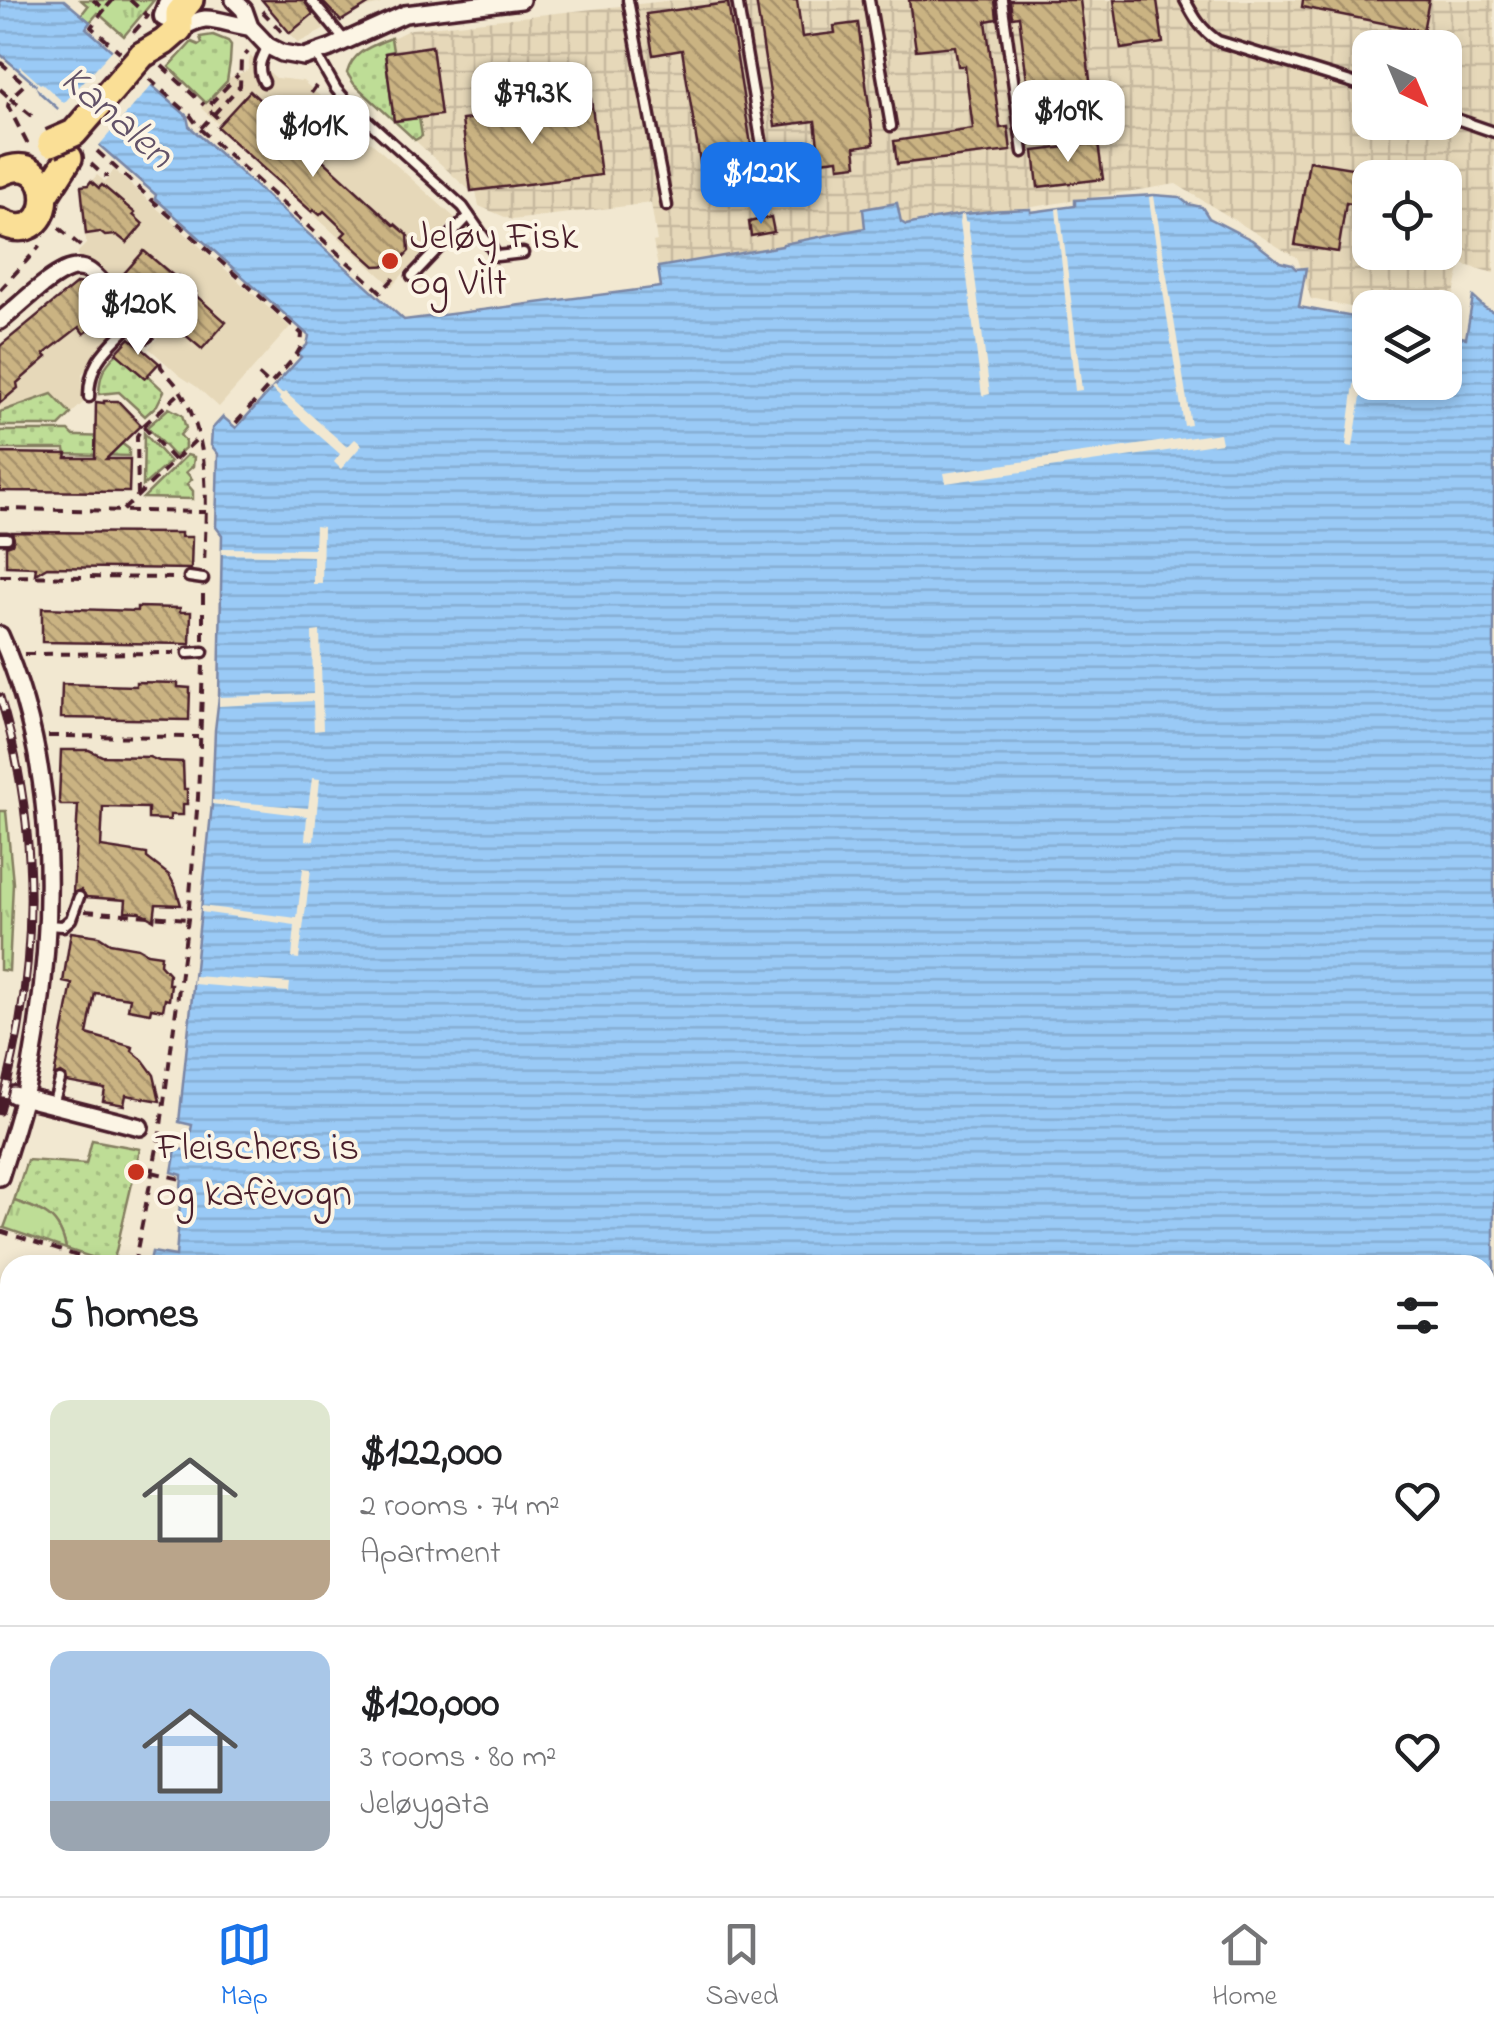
<!DOCTYPE html>
<meta charset="utf-8">
<style>
body{margin:0;font-family:"Indie Flower",sans-serif;background:#f6f6f6;color:#202124;height:100vh;display:flex;flex-direction:column;font-size:38px;white-space:nowrap}
*{box-sizing:border-box;margin:0}
p{font-size:32px;color:#757577}
.icon{flex:none;width:55px;height:55px;fill:none;stroke:currentColor;stroke-width:2;stroke-linecap:round;stroke-linejoin:round}
.map{position:relative;flex:1;overflow:hidden}
.side{position:absolute;left:0px;top:1255px;width:1495px;height:642px;display:flex;flex-direction:column;background:#fff;border-radius:30px 30px 0 0;box-shadow:0 5px 15px #0003}
.side>*{flex:none}
.needle{width:65px;rotate:136deg}
.buttons{position:absolute;left:1352px;top:30px;display:grid;gap:20px}
.buttons a{display:grid;place-items:center;width:110px;height:110px;border-radius:20px;background:#fff;box-shadow:0 5px 15px #0003;font-size:50px}
.price{position:absolute;translate:-50% -85px;padding:0 22px;border-radius:20px;background:#fff;color:#222;font-size:32px;line-height:65px;filter:drop-shadow(0 2px 5px #0008)}
.price::after{content:'';position:absolute;left:50%;top:60px;width:30px;height:22px;margin-left:-15px;background:inherit;clip-path:polygon(0 0,100% 0,50% 100%)}
.price.current{background:#1a73e8;color:#fff}
ul{padding:0;list-style:none}
li{display:flex;align-items:center;gap:30px;height:250px;padding:0 50px}
li+li{border-top:2px solid #e0e0e0}
li span{display:grid;place-items:center;flex:none;width:280px;height:200px;border-radius:20px;color:#555}
li>.icon{margin-inline-start:auto}
span .icon{width:120px;height:120px;fill:#fffc;stroke-width:1}
li b{font-size:42px}
h2{display:flex;justify-content:space-between;align-items:center;height:120px;padding:0 50px;font-size:42px}
.tab-bar{display:flex;justify-content:space-around;align-items:center;height:140px;border-top:2px solid #e0e0e0;background:#fff;font-size:28px;color:#757577}
.tab-bar a{display:grid;justify-items:center;gap:5px}
.tab-bar .current{color:#1a73e8}
.map>svg:first-child{display:block}
.built{fill:#e6d8b9}
.industrial{fill:url(#industrial-grid);fill-rule:evenodd}
.grass{fill:url(#grass-dots);stroke:#847e60;stroke-width:2.5}
.park{fill:url(#park-tufts);stroke:#847e60;stroke-width:2.5}
.water{fill:url(#water-rules);stroke:#7a86a5;stroke-width:2.5}
.pier{fill:#f2e8d1}
.building{fill:url(#building-back-hatch);stroke:#4a1f2b;stroke-width:2.5}
.lines{fill:none;stroke-linecap:round;stroke-linejoin:round}
.service-casing{stroke:#4a1f2b;stroke-width:15}
.minor-casing{stroke:#4a1f2b;stroke-width:22}
.tertiary-casing{stroke:#4a1f2b;stroke-width:28}
.primary-casing{stroke:#4a1f2b;stroke-width:32}
.trunk-casing{stroke:#4a1f2b;stroke-width:32}
.path{stroke:#4a1f2b;stroke-width:4;stroke-dasharray:10 8;stroke-linecap:butt}
.service{stroke:#fcf5e5;stroke-width:8}
.minor{stroke:#fcf5e5;stroke-width:15}
.tertiary{stroke:#fcf5e5;stroke-width:20}
.primary{stroke:#fadf96;stroke-width:25}
.trunk{stroke:#fadf96;stroke-width:25}
.rail-casing{stroke:#4a1f2b;stroke-width:9}
.rail{stroke:#fcf5e5;stroke-width:5;stroke-dasharray:15;stroke-linecap:butt}
.primary-bridge-casing{stroke:#4a1f2b;stroke-width:32;stroke-linecap:butt}
.path-bridge{stroke:#4a1f2b;stroke-width:4;stroke-dasharray:10 8;stroke-linecap:butt}
.primary-bridge{stroke:#fadf96;stroke-width:25}
.poi-dot{fill:#c8321e;stroke:#fcf5e5;stroke-width:4}
.labels{text-anchor:middle;dominant-baseline:central;stroke-width:8;stroke-linejoin:round;paint-order:stroke}
.poi-label{font-size:40px;fill:#4a1f2b;stroke:#fcf5e5;text-anchor:start}
.water-label{font-size:42px;font-style:italic;fill:#625268;stroke:#fcf5e5}
</style>
<div class="map">
<svg width="1494" height="1896" viewBox="0 0 1494 1896">
<defs>
<pattern id="industrial-grid" width="8" height="8" patternUnits="userSpaceOnUse" patternTransform="scale(2.5)"><rect width="8" height="8" fill="#e6d8b9"/><path d="M0 4h8M4 0v8" fill="none" stroke="#c7b99f"/></pattern>
<pattern id="grass-dots" width="8" height="8" patternUnits="userSpaceOnUse" patternTransform="scale(2.5)"><rect width="8" height="8" fill="#bedd96"/><path d="M2 2h.1M6 6h.1" fill="none" stroke="#a5bd81" stroke-width="1.8" stroke-linecap="round"/></pattern>
<pattern id="park-tufts" width="24" height="20" patternUnits="userSpaceOnUse" patternTransform="scale(2.5)"><rect width="24" height="20" fill="#bedd96"/><path d="M3 7l-1-3M5 7V3M7 7l1-3M15 17l-1-3M17 17v-4M19 17l1-3" fill="none" stroke="#a5bd81"/></pattern>
<pattern id="water-rules" width="6" height="5" patternUnits="userSpaceOnUse" patternTransform="scale(2.5)"><rect width="6" height="5" fill="#9acaf6"/><path d="M0 2.5h6" fill="none" stroke="#86add3"/></pattern>
<pattern id="building-back-hatch" width="6" height="6" patternUnits="userSpaceOnUse" patternTransform="scale(2.5)"><rect width="6" height="6" fill="#cab382"/><path d="M-1 5l2 2M0 0l6 6M5-1l2 2" fill="none" stroke="#a6916b"/></pattern>
</defs>
<rect width="100%" height="100%" fill="#f2e8d1"/>
<filter id="ink" filterUnits="userSpaceOnUse"><feTurbulence type="fractalNoise" baseFrequency=".01" numOctaves="2"/><feDisplacementMap in="SourceGraphic" scale="20" xChannelSelector="R" yChannelSelector="G"/><feConvolveMatrix kernelMatrix="1 2 1 2 8 2 1 2 1" color-interpolation-filters="sRGB"/></filter>
<g filter="url(#ink)">
<g class="built">
<path d="M262,0h117l2,4 -13,3 -70,36z"/>
<path d="M250,56l26,22 27,3 152,137 -63,68 -175,-159 1,-3 -17,-16 28,-30 19,-8z"/>
<path d="M114,170l176,157 -71,80 -22,-20 -18,-12 -30,-27 10,-12 -75,-75 -6,-1v-8l8,-8 -5,-58 7,-1 9,-10 8,7z"/>
<path d="M77,283l11,1 33,41 -10,14 -19,18 -2,8 -8,9 2,28 -13,12 -19,-20 -52,18v-66z"/>
</g>
<g class="industrial">
<path d="M675,0h819v273l-33,-9 -15,64 -1,-20h-75v3l-59,-12 -13,-40 -122,-75 -518,83 -5,-25 4,-1 -6,-38 -139,17 -33,-14 -3,-15h-5l-12,-10 -105,-97 -7,-11 3,-10 6,-8 55,-26zM1370,48h75v74h-75zM1370,178h75v74h-75z"/>
<path d="M10,1768v120h98l1,8h-109v-126z"/>
</g>
<g class="grass">
<path d="M213,35l15,6 3,4 -1,17 -3,19 -21,22 -37,-36 23,-25 7,3 3,-2 -2,-6z"/>
<path d="M391,38l2,13 -8,2 9,68 25,-3 3,18 -7,4 -61,-56 -7,-11c6,-22 25,-27 44,-35z"/>
<path d="M117,353l28,25 3,-2 16,15 -7,14 -12,11 -26,-24 -20,2c1,-21 4,-26 18,-41z"/>
<path d="M52,394l19,20 -12,12h-59v-14z"/>
<path d="M169,408l13,7 4,13 -6,7 5,6v7l-10,9 -28,-30z"/>
<path d="M0,431h69l5,5c20,0 39,-1 55,13v7l-63,-2 -1,-5h-65z"/>
<path d="M144,433l26,29 -27,24z"/>
<path d="M187,455l7,2 -1,9 -7,6 6,7 -5,5 6,7v8l-50,-1z"/>
<path d="M92,1140l48,9 -27,115 -47,-15c-6,-33 -23,-38 -52,-48l13,-41 59,4z"/>
</g>
<g class="park">
<path d="M81,0h73l-30,36 -26,-23 -8,9 -9,-7 7,-9z"/>
<path d="M0,811h6l7,72 -4,88 -9,-1z"/>
<path d="M14,1201c29,9 46,15 52,48l-62,-21z"/>
</g>
<g class="water">
<path d="M0,0h64l26,22 -4,6 101,88 2,10 215,194 257,-33 -3,-20 124,-21 1,-2 82,-16 -2,-19 34,-6 4,19 5,3c42,-10 82,-15 125,-16v3l44,-6v-6l79,-5 25,2 9,7 14,3 7,11 43,22 28,22 12,3 4,4 10,-1 -7,39 71,13v62h75v-48l21,4 7,-41 12,11 9,4v1584h-1215l-2,-8h1208v-623h-1336l3,-13 24,4 6,-81 -10,-3 4,-23 11,1 5,-25 -13,-3 33,-318 3,-74 4,-33 3,-162 -6,-8 2,-73 -7,-9 1,-16 11,-12 13,11 65,-71 -3,-3 9,-9 2,-9 -154,-138 1,-3 -116,-102 -4,-8 -36,-31z"/>
<path d="M108,1888h113l1,8h-113z"/>
</g>
<g class="pier">
<path d="M115,47l40,34 -59,68 -41,-36 4,-5 -23,-21 1,-3 -18,-16 1,-2 20,18 2,-1 22,20z"/>
<path d="M1154,196l37,229 -7,1 -34,-219 -1,-10z"/>
<path d="M1060,208l22,182 -7,1 -18,-171 -1,-11z"/>
<path d="M964,214l1,7 3,1 22,172 -8,2 -22,-174 1,-7z"/>
<path d="M1367,320h3l-2,15 2,5 -17,107 -7,-1 7,-55z"/>
<path d="M274,387l8,7 3,-2 62,55 8,-8 7,6 -21,24 -7,-7 6,-8 -61,-54 1,-3 -9,-8z"/>
<path d="M1220,433l2,10 -276,40 -2,-10z"/>
<path d="M315,526l8,1 -1,57h-9v-28l-92,-2 1,-6 92,1z"/>
<path d="M320,631l3,99 -9,1 -1,-30 -94,5v-9l94,-3 -1,-62z"/>
<path d="M312,778l8,1 -6,62 -9,-1 2,-24 -95,-12v-4l96,8z"/>
<path d="M303,868l8,1 -12,90 -7,-1 3,-33 -94,-13v-6l96,12z"/>
<path d="M194,976l96,7 -1,9 -96,-8z"/>
</g>
<g class="building">
<path d="M262,0h42l9,14 -23,19z"/>
<path d="M321,0h54l-34,21z"/>
<path d="M756,0h41l5,37 33,-4 -1,-7 24,-3 16,121 -19,3 2,18 -18,2 -1,-8 -18,2 -5,-40 -40,5z"/>
<path d="M909,0h86l2,19 -11,2 14,107 8,-1 3,24 -114,13 -3,-23 79,-12 -8,-63h-7l-3,-20 -39,4z"/>
<path d="M1010,0h70l13,104 -62,9 -12,-97 -7,1z"/>
<path d="M1114,0h43l6,43 -42,6z"/>
<path d="M1303,0h126l-6,31 -121,-24z"/>
<path d="M728,3l27,166 -34,6 2,9 -19,3 -22,-137 -29,5 -7,-41z"/>
<path d="M432,46l9,69 -47,6 -9,-68z"/>
<path d="M250,91l37,34 2,-3 16,14 -4,4 93,85 1,-1 13,11 1,16 -13,14 -21,1 -33,-30 4,-4 -22,-21 -4,4 -6,-5 -2,2 -95,-85z"/>
<path d="M591,99l10,76 -130,16 -9,-71 39,-5v-6l25,-2 1,5 48,-6 -1,-5z"/>
<path d="M1098,143l5,36 -65,8 -4,-36z"/>
<path d="M1309,161l61,10 -3,36 -21,-4 -8,49 -43,-7z"/>
<path d="M91,181l8,7 3,-3 33,28 -2,2 10,9 -16,19 -10,-8 -12,1 -5,-4 -14,2 -5,-48 7,-1z"/>
<path d="M771,217l3,15 -23,4 -2,-14z"/>
<path d="M144,251l32,27 2,-2 18,16 -2,2 32,28 -24,27 -32,-27 -2,1 -5,-3 -13,-12 2,-2 -32,-28z"/>
<path d="M77,283l10,1 24,29 -27,21 -5,-7 -35,27 3,3 -30,26 1,5 -18,15v-57z"/>
<path d="M130,338l29,25 -14,15 -29,-25z"/>
<path d="M104,401h14l23,24 -35,34h24l-1,33 -129,-1v-38l67,1 -1,4h29l1,-56 8,1z"/>
<path d="M12,532l169,1v4h11l-1,32 -144,-2 -12,7 1,-7 -30,-1v-20l6,-2 2,-5z"/>
<path d="M137,607l43,1v4h11l-1,32 -148,-2v-34l95,3z"/>
<path d="M136,682l42,1v4l12,1 -1,32 -128,-2 1,-34 74,2z"/>
<path d="M61,750h28l13,6 47,1 10,4 24,1 1,27h3v15h-4v11h-13v5l-22,-1v-11l-45,-1 -2,40 46,7v4l22,17 7,13 5,17 -25,-1 -2,16 -14,-8 -15,-1 1,-11 -40,-3 -5,-7 -8,3 5,-88h-17l-2,-4z"/>
<path d="M71,932l28,4 11,7 28,5 9,5 14,2 -1,9 9,10 -1,10h3l-2,16 -4,-1 -2,11 -12,-2 -1,5 -22,-4 2,-11 -35,-5 -8,41 46,13 -1,4 11,9 11,15 6,26 -34,-6 -2,10 -21,-4 2,-12 -38,-7 -1,-6 -5,-3 -7,3 18,-92 -9,-2z"/>
</g>
<g class="lines">
<g class="service-casing">
<g id="service">
<path d="M311,0l34,41"/>
<path d="M628,0l39,206"/>
<path d="M737,0l32,186"/>
<path d="M869,0l22,126"/>
<path d="M1002,0l21,152"/>
<path d="M1185,0c9,17 16,30 33,41l152,47"/>
<path d="M316,54l20,35 13,15 114,103 34,49 26,-3"/>
<path d="M264,82c-8,-14 -3,-23 4,-36"/>
<path d="M1445,115l49,17"/>
<path d="M412,276l57,-60"/>
<path d="M89,397c0,-39 21,-50 45,-76"/>
<path d="M0,538h7"/>
<path d="M189,577l14,2"/>
<path d="M188,653l15,-1"/>
<path d="M47,925l16,1 8,-7 8,-22"/>
<path d="M53,1105l7,-25"/>
</g>
</g>
<g class="minor-casing">
<g id="minor">
<path d="M234,0l10,10 6,17 18,19 14,7 22,4 26,-9 75,-34 116,-14"/>
<path d="M179,29c8,-4 17,-9 26,-10 11,-1 31,7 45,8"/>
<path d="M0,321c17,-13 56,-53 76,-53 10,-1 16,5 22,11l47,55"/>
<path d="M0,635c60,133 56,290 31,431 -7,38 -20,75 -31,111"/>
<path d="M14,1095l126,32"/>
<path d="M0,1506l10,-2"/>
</g>
</g>
<g class="tertiary-casing">
<path id="tertiary" d="M165,16l6,-16"/>
</g>
<g class="primary-casing">
<g id="primary">
<path d="M142,55l22,-13 15,-13v-16l11,-13"/>
<path d="M46,194l23,-36"/>
</g>
</g>
<g class="trunk-casing">
<path id="trunk" d="M0,173c59,-30 60,80 0,49"/>
</g>
<g class="path">
<path d="M93,0l12,9 8,-9"/>
<path d="M130,0l18,16 -15,17"/>
<path d="M105,9l-14,18 29,25"/>
<path d="M262,11l21,22"/>
<path d="M0,62l25,22 -15,14 27,22"/>
<path d="M162,66l42,39"/>
<path d="M149,79l41,36 10,14 181,163 17,-18"/>
<path d="M0,89l10,9 -2,8 20,39"/>
<path d="M210,104l28,-29"/>
<path d="M301,108l15,-22"/>
<path d="M201,128l39,-42 1,-26 7,-8"/>
<path d="M97,151l205,183 -1,13 -6,10 -60,67"/>
<path d="M91,164l13,12h4"/>
<path d="M59,228l26,22"/>
<path d="M0,290l40,-44"/>
<path d="M160,362l1,5c6,8 15,16 20,25 31,52 25,116 23,173"/>
<path d="M259,375l11,10"/>
<path d="M143,426l31,34"/>
<path d="M138,496l-1,-60 6,-10 38,-34"/>
<path d="M0,509l206,3"/>
<path d="M123,510l76,-73"/>
<path d="M0,576l175,2"/>
<path d="M203,640v-50"/>
<path d="M24,654l151,-1"/>
<path d="M48,736l150,1"/>
<path d="M85,911l103,8"/>
<path d="M152,1172l29,7"/>
<path d="M0,1231l105,34"/>
<path d="M134,1265l26,-132 28,-214 10,-121 5,-133"/>
</g>
<use href="#service" class="service"/>
<use href="#minor" class="minor"/>
<use href="#tertiary" class="tertiary"/>
<use href="#primary" class="primary"/>
<use href="#trunk" class="trunk"/>
<g class="rail-casing">
<path id="rail" d="M0,697c42,137 38,277 0,414"/>
</g>
<use href="#rail" class="rail"/>
<g class="primary-bridge-casing">
<path id="primary-bridge" d="M51,143l23,-10 68,-78"/>
</g>
<path class="path-bridge" d="M210,111l12,11"/>
<use href="#primary-bridge" class="primary-bridge"/>
</g>
</g>
<g class="poi-dot">
<circle cx="390" cy="261" r="10"/>
<circle cx="136" cy="1172" r="10"/>
</g>
<g class="labels">
<g class="poi-label">
<text x="410" y="238">Jeløy Fisk<tspan x="410" dy="46">og Vilt</tspan></text>
<text x="156" y="1149">Fleischers is<tspan x="156" dy="46">og kafèvogn</tspan></text>
</g>
<g class="water-label">
<text transform="translate(116 118) rotate(41)">Kanalen</text>
</g>
</g>
</svg>
<div class="buttons">
<a><svg class="needle" viewBox="-14 -14 28 28"><path d="M0-13l5 13h-10z" fill="#e53935"/><path d="M0 13l5-13h-10z" fill="#757577"/></svg></a>
<a><svg class="icon" aria-label="locate" viewBox="0 0 24 24"><circle cx="12" cy="12" r="6"/><path d="M12 2v4M12 18v4M2 12h4M18 12h4"/></svg></a>
<a><svg class="icon" aria-label="layers" viewBox="0 0 24 24"><path d="M12 4l9 5-9 5-9-5zM3 14l9 5 9-5"/></svg></a>
</div>
<b class="price" style="left:532px;top:147px">$79.3K</b>
<b class="price" style="left:1068px;top:165px">$109K</b>
<b class="price" style="left:313px;top:180px">$101K</b>
<b class="price current" style="left:761px;top:227px">$122K</b>
<b class="price" style="left:138px;top:358px">$120K</b>
<section class="side">
<h2>5 homes<svg class="icon" aria-label="filters" viewBox="0 0 24 24"><path d="M4 7h16M4 17h16"/><circle cx="9" cy="7" r="2"/><circle cx="15" cy="17" r="2"/></svg></h2>
<ul>
<li><span style="background:linear-gradient(#dfe7d0 70%,#b9a48a 0)"><svg class="icon" aria-label="home" viewBox="0 0 24 24"><path d="M3 11l9-7 9 7M6 9v11h12V9"/></svg></span><div><b>$122,000</b><p>2 rooms · 74 m²</p><p>Apartment</p></div><svg class="icon" aria-label="heart" viewBox="0 0 24 24"><path d="M12 20l-8-8c-3-5 5-10 8-4 3-6 11-1 8 4z"/></svg></li>
<li><span style="background:linear-gradient(#a9c7e8 75%,#9aa5b1 0)"><svg class="icon" aria-label="home" viewBox="0 0 24 24"><path d="M3 11l9-7 9 7M6 9v11h12V9"/></svg></span><div><b>$120,000</b><p>3 rooms · 80 m²</p><p>Jeløygata</p></div><svg class="icon" aria-label="heart" viewBox="0 0 24 24"><path d="M12 20l-8-8c-3-5 5-10 8-4 3-6 11-1 8 4z"/></svg></li>
</ul>
</section>
</div>
<nav class="tab-bar">
<a class="current"><svg class="icon" aria-label="map" viewBox="0 0 24 24"><path d="M3 6l6-2 6 2 6-2v14l-6 2-6-2-6 2zM9 4v14M15 6v14"/></svg>Map</a>
<a><svg class="icon" aria-label="saved" viewBox="0 0 24 24"><path d="M7 4h10v16l-5-4-5 4z"/></svg>Saved</a>
<a><svg class="icon" aria-label="home" viewBox="0 0 24 24"><path d="M3 11l9-7 9 7M6 9v11h12V9"/></svg>Home</a>
</nav>
